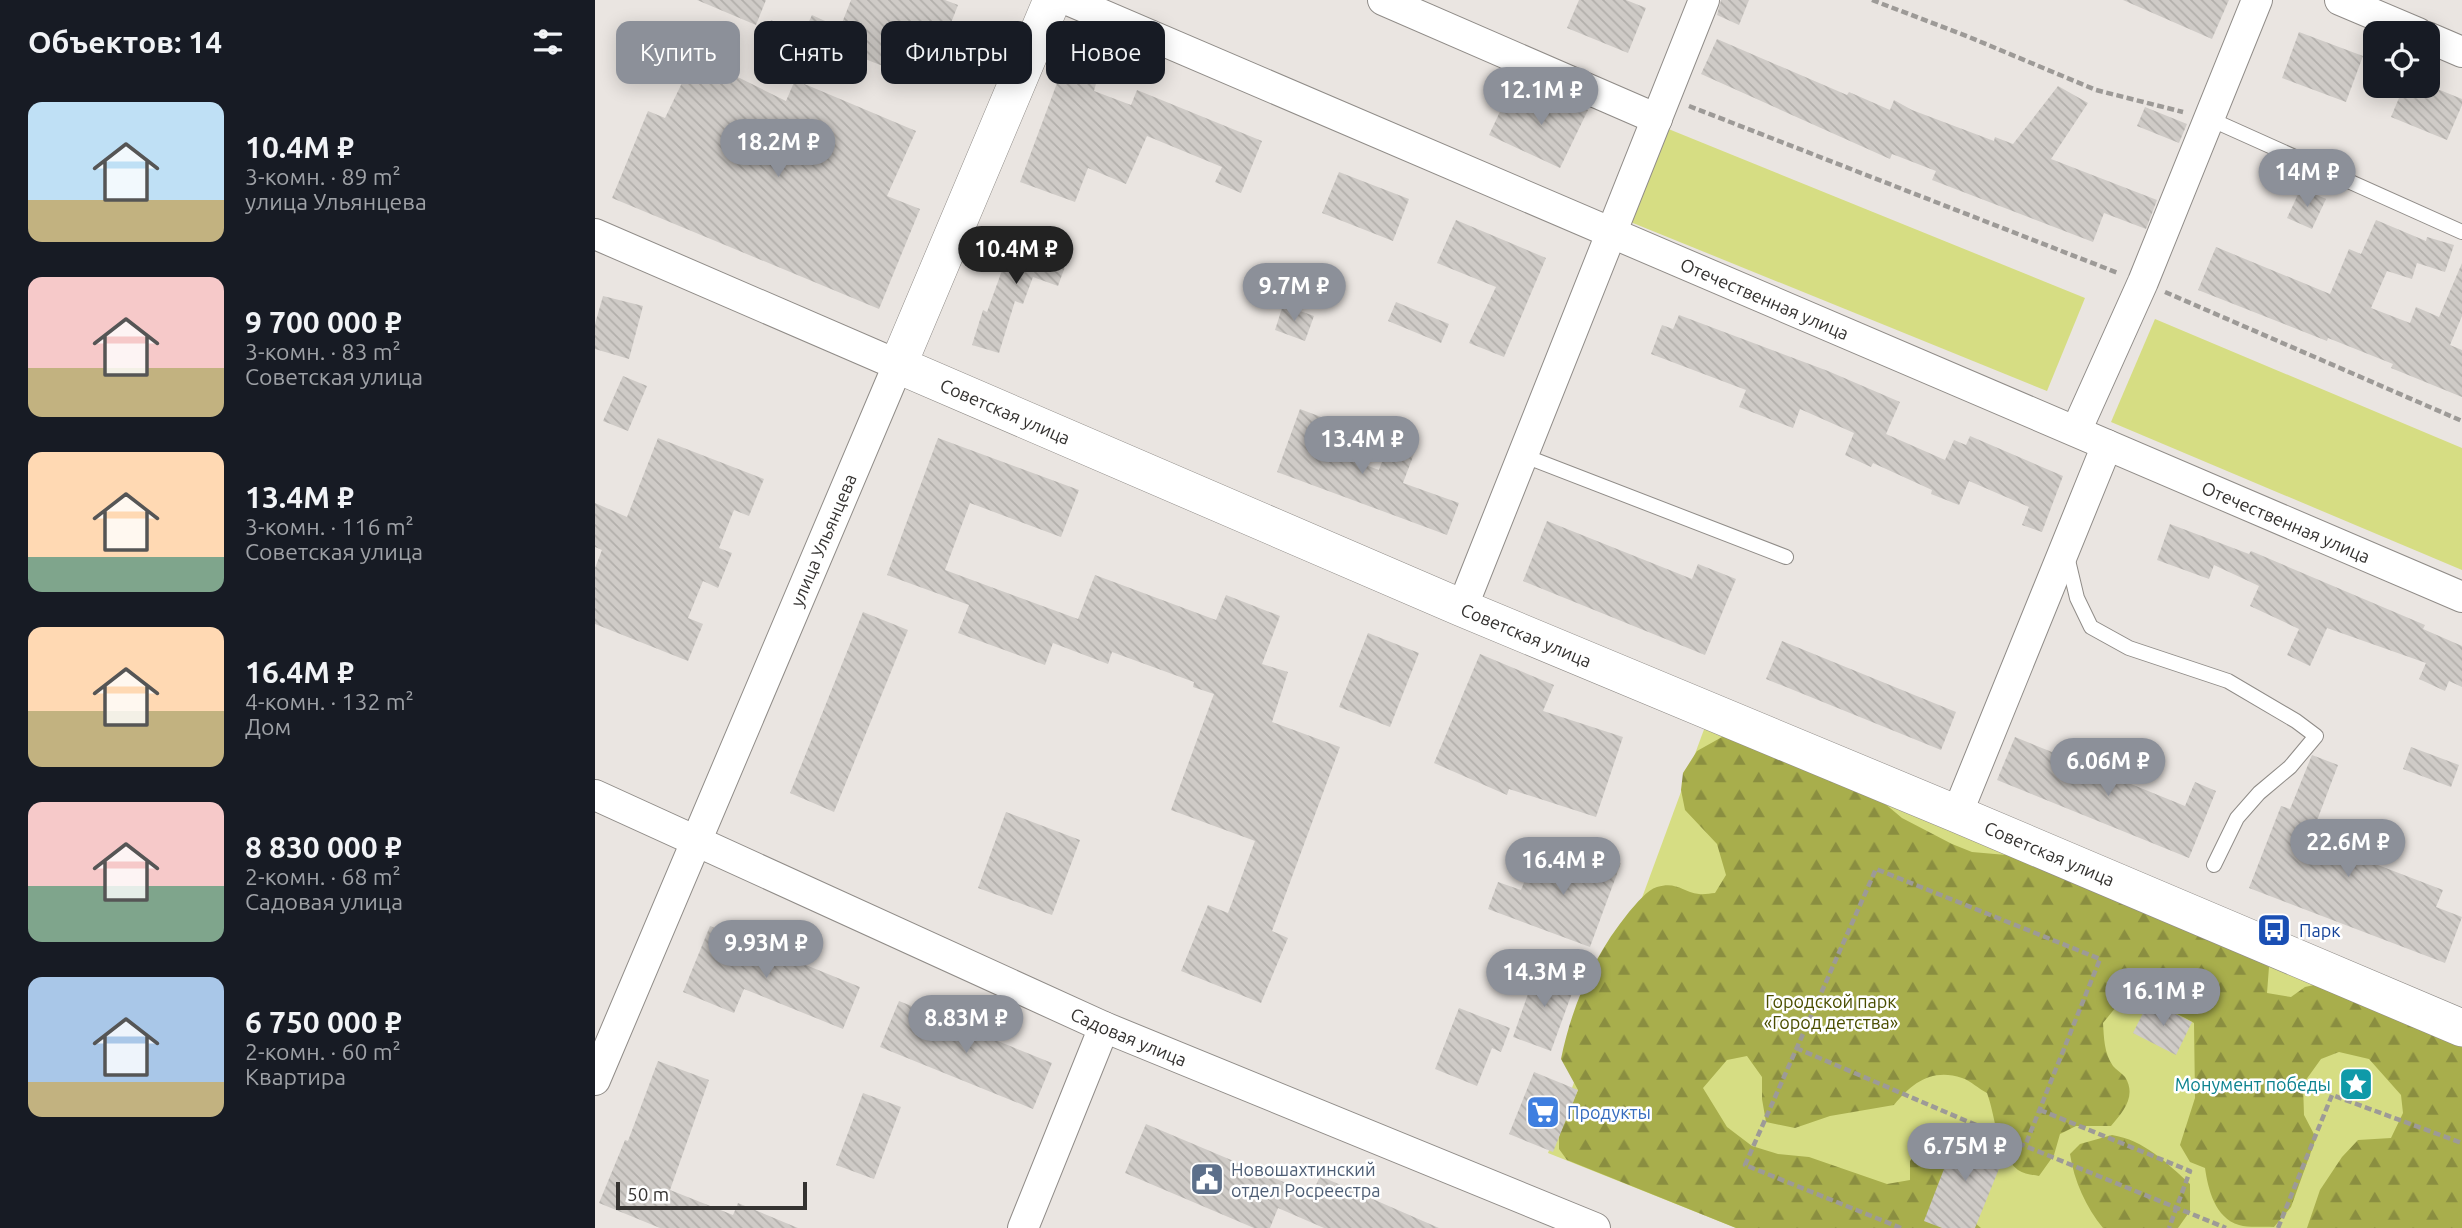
<!DOCTYPE html>
<html lang="ru">
<meta charset="utf-8">
<style>
body{margin:0;font-family:Ubuntu,sans-serif;background:#20242c;color:#f1f3f6;height:100vh;display:flex;flex-direction:column;font-size:26px;white-space:nowrap}
*{box-sizing:border-box;margin:0}
p{font-size:23px;color:#9ea1a6}
.icon{flex:none;width:38px;height:38px;fill:none;stroke:currentColor;stroke-width:2;stroke-linecap:round;stroke-linejoin:round}
.map{position:relative;flex:1;overflow:hidden}
.sheet{display:flex;flex-direction:column;background:#171b24;width:595px}
.sheet>*{flex:none}
.hud{position:absolute;left:21px;top:21px;width:665px;height:63px;display:flex;gap:14px}
.tools{position:absolute;left:1768px;top:21px;display:grid;gap:14px}
.tools a{display:grid;place-items:center;width:77px;height:77px;border-radius:14px;background:#171b24;box-shadow:0 4px 18px #0003;font-size:35px}
.scale{position:absolute;left:21px;bottom:18px;width:191px;box-sizing:border-box;padding-left:7px;border:4px solid #343230;border-top:0;font-size:19px;line-height:24px;white-space:nowrap;color:#343230;-webkit-text-stroke:5px #fff;paint-order:stroke}
.price{position:absolute;translate:-50% -60px;padding:0 16px;border-radius:24px;background:#8c9099;color:#fff;font-size:23px;line-height:46px;filter:drop-shadow(0 2px 4px #0008)}
.price::after{content:'';position:absolute;left:50%;top:42px;width:21px;height:16px;margin-left:-10px;background:inherit;clip-path:polygon(0 0,100% 0,50% 100%)}
.price.on{background:#222;color:#fff}
ul{padding:0;list-style:none}
li{display:flex;align-items:center;gap:21px;height:175px;padding:0 28px}
li span{display:grid;place-items:center;flex:none;width:196px;height:140px;border-radius:14px;color:#555}
li>.icon{margin-inline-start:auto}
span .icon{width:84px;height:84px;fill:#fffc;stroke-width:1}
li b{font-size:30px}
h2{display:flex;justify-content:space-between;align-items:center;height:84px;padding:0 28px;font-size:30px}
.chip{padding:0 24px;border-radius:14px;background:#171b24;box-shadow:0 4px 18px #0003;font-size:24px;line-height:63px}
.chip.on{background:#8c9099;color:#fff}
main{display:flex;flex:1;min-height:0}
.map>svg:first-child{display:block}
.green{fill:#d6dd83}
.forest{fill:url(#forest-firs)}
.building{fill:url(#building-back-hatch)}
.lines{fill:none;stroke-linecap:round;stroke-linejoin:round}
.service-casing{stroke:#908c88;stroke-width:16}
.minor-casing{stroke:#908c88;stroke-width:32}
.tertiary-casing{stroke:#908c88;stroke-width:38}
.path{stroke:#9d9a97;stroke-width:4.5;stroke-dasharray:7 3.5;stroke-linecap:butt}
.service{stroke:#fff;stroke-width:14}
.minor{stroke:#fff;stroke-width:30}
.tertiary{stroke:#fff;stroke-width:37}
.labels{text-anchor:middle;dominant-baseline:central;stroke-width:5;stroke-linejoin:round;paint-order:stroke}
.street-label{font-size:18px;fill:#343230;stroke:#fff}
.transit-label{font-size:18px;fill:#164399;stroke:#fff;text-anchor:start}
.park-label{font-size:18px;fill:#4b4e00;stroke:#fff}
.culture-label{font-size:18px;fill:#0d838f;stroke:#fff;text-anchor:end}
.shop-label{font-size:18px;fill:#366cbe;stroke:#fff;text-anchor:start}
.service-label{font-size:18px;fill:#4e5e75;stroke:#fff;text-anchor:start}
</style>
<main>
<section class="sheet">
<h2>Объектов: 14<svg class="icon" aria-label="filters" viewBox="0 0 24 24"><path d="M4 7h16M4 17h16"/><circle cx="9" cy="7" r="2"/><circle cx="15" cy="17" r="2"/></svg></h2>
<ul>
<li><span style="background:linear-gradient(#bfe0f5 70%,#c2b280 0)"><svg class="icon" aria-label="home" viewBox="0 0 24 24"><path d="M3 11l9-7 9 7M6 9v11h12V9"/></svg></span><div><b>10.4M ₽</b><p>3-комн. · 89 m²</p><p>улица Ульянцева</p></div></li>
<li><span style="background:linear-gradient(#f6c9c9 65%,#c2b280 0)"><svg class="icon" aria-label="home" viewBox="0 0 24 24"><path d="M3 11l9-7 9 7M6 9v11h12V9"/></svg></span><div><b>9 700 000 ₽</b><p>3-комн. · 83 m²</p><p>Советская улица</p></div></li>
<li><span style="background:linear-gradient(#ffd9b3 75%,#7fa58c 0)"><svg class="icon" aria-label="home" viewBox="0 0 24 24"><path d="M3 11l9-7 9 7M6 9v11h12V9"/></svg></span><div><b>13.4M ₽</b><p>3-комн. · 116 m²</p><p>Советская улица</p></div></li>
<li><span style="background:linear-gradient(#ffd9b3 60%,#c2b280 0)"><svg class="icon" aria-label="home" viewBox="0 0 24 24"><path d="M3 11l9-7 9 7M6 9v11h12V9"/></svg></span><div><b>16.4M ₽</b><p>4-комн. · 132 m²</p><p>Дом</p></div></li>
<li><span style="background:linear-gradient(#f6c9c9 60%,#7fa58c 0)"><svg class="icon" aria-label="home" viewBox="0 0 24 24"><path d="M3 11l9-7 9 7M6 9v11h12V9"/></svg></span><div><b>8 830 000 ₽</b><p>2-комн. · 68 m²</p><p>Садовая улица</p></div></li>
<li><span style="background:linear-gradient(#a9c7e8 75%,#c2b280 0)"><svg class="icon" aria-label="home" viewBox="0 0 24 24"><path d="M3 11l9-7 9 7M6 9v11h12V9"/></svg></span><div><b>6 750 000 ₽</b><p>2-комн. · 60 m²</p><p>Квартира</p></div></li>
</ul>
</section>
<div class="map">
<svg width="1867" height="1228" viewBox="0 0 1867 1228">
<defs>
<pattern id="forest-firs" width="22" height="20" patternUnits="userSpaceOnUse" patternTransform="scale(1.75)"><rect width="22" height="20" fill="#a8ae4c"/><path d="M5 1l3.5 6h-7zM16 11l3.5 6h-7z" fill="#8a8e40"/></pattern>
<pattern id="building-back-hatch" width="6" height="6" patternUnits="userSpaceOnUse" patternTransform="scale(1.75)"><rect width="6" height="6" fill="#cfcbc7"/><path d="M-1 5l2 2M0 0l6 6M5-1l2 2" fill="none" stroke="#b2afab"/></pattern>
</defs>
<rect width="100%" height="100%" fill="#eae5e1"/>
<g class="green">
<path d="M1071,128l419,170 -38,93 -419,-170z"/>
<path d="M1560,319l307,129v122l-351,-148z"/>
<path d="M1111,724l756,316v188h-726l-188,-75z"/>
</g>
<g class="forest">
<path d="M1127,737h23l126,55 31,26 50,26 20,8 57,5 188,79 52,31 -2,26 24,4 14,-10 22,-5 135,60v186h-155l13,-38 22,-33 16,-17 33,-2 12,-25 -2,-18 -32,-36 -30,-7 -18,7 -18,25 1,31 12,23 -25,69 -17,20c-11,-1 -25,1 -35,-2 -24,-7 -31,-36 -34,-57l-15,-6 -10,-17 15,-47 -1,-75c-28,-16 -42,-22 -74,-21l-17,21c1,15 1,30 10,43 3,4 9,7 12,11 12,19 -2,35 -14,49h-35l-16,8 -6,21 -15,21c-6,-1 -15,-2 -21,-6 -22,-17 -22,-53 -31,-77 -8,-4 -16,-12 -25,-15 -30,-10 -50,5 -68,27l-64,11 -35,12 -29,-6 -4,-23v-22l-15,-21 -20,4 -24,28 24,39 25,19 26,8 31,3 78,27 23,-4v-19l15,-26 19,1 3,63 34,29h-245l-169,-68 -8,-11v-13l19,-46 -17,-31c11,-54 33,-104 68,-147 7,-8 18,-22 28,-25 20,-6 25,5 42,7 5,1 11,-1 16,-1l11,-18 -9,-31 -32,-34 -4,-20 2,-17 14,-22z"/>
<path d="M1517,1135c32,5 55,28 78,49v27l-12,17h-75c-17,-21 -29,-47 -33,-74l10,-10z"/>
</g>
<g class="building">
<path d="M102,0h69l-10,25z"/>
<path d="M256,0h94l13,5 -21,54 -29,-12 -10,25 -71,-28 -10,24 -56,-27 10,-21 31,16 10,-21 28,13z"/>
<path d="M984,0h47l20,8 -18,45 -61,-25z"/>
<path d="M1126,0h28l-10,25 -22,-10z"/>
<path d="M1528,0h106l-17,39z"/>
<path d="M1704,32l64,24 -17,46 -64,-24z"/>
<path d="M1122,39l130,56 2,-3 41,18 4,-10 18,10 82,31 1,-4 18,7 45,-58 30,17 -37,56 106,41 -11,29 -42,-16 -11,29 -161,-62 4,-9 -44,-17 -2,5 -189,-85z"/>
<path d="M100,56l91,45 9,-21 121,51 -29,65 33,13 -41,100 -267,-111 36,-87 17,7z"/>
<path d="M468,67l34,13 -3,11 37,14 6,-15 125,51 -21,52 -26,-11 7,-15 -75,-31 -21,48 -38,-16 -13,34 -55,-20z"/>
<path d="M1809,86h26l32,13v6l-15,35 -56,-23z"/>
<path d="M943,87l50,23 -28,58 -71,-33 16,-34 22,10z"/>
<path d="M1550,107l42,17 -8,19 -42,-17z"/>
<path d="M744,172l70,27 -16,42 -71,-28z"/>
<path d="M1706,188l25,11 -14,30 -25,-11z"/>
<path d="M861,220l90,38 -42,99 -35,-14 27,-56 -59,-24z"/>
<path d="M1781,220l50,21 1,-4 27,8 -9,27 -28,-9 -5,16 -25,-8 -16,37 39,15 6,-16 23,10 23,-54v53l-12,29 12,5v47l-71,-29 2,-4 -65,-26 -1,3 -129,-51 18,-43 114,47 19,-45 12,5z"/>
<path d="M423,226l23,9 -5,14 31,12 -9,25 -25,-9 -10,27 -8,-3 -16,52 -27,-8 11,-35 4,2z"/>
<path d="M8,296l40,10 -14,53 -34,-10v-25z"/>
<path d="M801,302l53,22 -8,19 -53,-22z"/>
<path d="M688,305l31,11 -9,25 -30,-11z"/>
<path d="M1084,315l149,56 72,31 -14,32 59,26 9,-20 12,5 4,-9 93,40 -21,56 -20,-7 7,-18 -60,-26 -10,24 -28,-11 1,-4 -59,-27 -2,4 -26,-12 9,-22 -54,-24 -7,19 -54,-21 7,-17 -95,-36 11,-29 11,4z"/>
<path d="M28,376l24,10 -19,45 -25,-10z"/>
<path d="M705,409l37,14 -10,28 52,19 10,-28 26,9 -12,32 56,20 -12,32 -170,-63z"/>
<path d="M63,438l106,41 -15,37 -15,-6 -15,38 13,5 -14,35 -15,-7 -15,37 15,6 -15,37 -93,-37v-56l7,-18 -7,-3v-44l32,14z"/>
<path d="M343,438l141,52 -18,47 -91,-34 -25,67 133,49 17,-44 121,45 10,-25 54,21 -18,48 26,8 -16,50 68,25 -68,184 16,7 -27,65 -80,-32 27,-66 20,8 27,-72 -84,-31 43,-116 -21,-7 1,-5 -82,-30 -4,12 -55,-21 -8,22 -87,-32 11,-28 -82,-30z"/>
<path d="M952,521l145,58 6,-15 38,15 -31,76 -182,-74z"/>
<path d="M1575,524l79,30 2,-3 174,74 -2,4 39,17v41l-13,-6 -4,10 -26,-12 7,-16 -99,-35 -17,38 -23,-11 12,-26 -49,-23 9,-20 -45,-21 -5,14 -52,-19z"/>
<path d="M268,612l45,18 -74,182 -44,-19z"/>
<path d="M773,633l51,20 -29,74 -51,-20z"/>
<path d="M1187,641l174,71 -15,38 -175,-71z"/>
<path d="M885,654l74,31 -11,26 80,26 -27,80 -87,-28 -2,6 -73,-32z"/>
<path d="M1420,737l170,69 10,-24 21,9 -27,67 -192,-78z"/>
<path d="M1816,747l48,18 -8,22 -48,-18z"/>
<path d="M1717,755l26,10 -28,74 133,51 -7,17 26,10 -17,46 -196,-75 32,-82 9,3z"/>
<path d="M411,812l74,28 -28,75 -74,-27z"/>
<path d="M975,844l51,19 -31,84 -102,-38 10,-27 23,8 8,-20 27,10z"/>
<path d="M115,926l150,61 -17,42 -99,-40 -10,24 -51,-21z"/>
<path d="M942,968l39,14 -25,69 -38,-14z"/>
<path d="M304,1001l153,62 -19,46 -153,-62z"/>
<path d="M1554,1001l43,21 -16,33 -43,-22z"/>
<path d="M864,1008l51,20 -9,24 -9,-4 -15,38 -42,-17z"/>
<path d="M63,1061l51,19 -39,110 63,25 5,-12 60,25h-138l-61,-25 26,-63 3,1z"/>
<path d="M939,1072l44,18 -25,62 -44,-18z"/>
<path d="M268,1093l38,14 -27,72 -38,-14z"/>
<path d="M551,1124l166,70 8,-18 119,52h-115l-46,-20 -8,20h-16l-129,-55z"/>
<path d="M1364,1130l48,19 -32,79h-33l-18,-7z"/>
</g>
<g class="lines">
<g class="service-casing">
<g id="service">
<path d="M1615,119l252,113"/>
<path d="M927,455l264,102"/>
<path d="M1472,556l10,42 14,29 38,21 99,33 68,40 20,15 -26,31 -31,26 -22,25 -23,47"/>
</g>
</g>
<g class="minor-casing">
<g id="minor">
<path id="s1" d="M473,0l1394,597"/>
<path d="M788,0l274,119"/>
<path d="M1745,0l78,33"/>
<path d="M1832,37l35,15"/>
<path d="M0,234l303,131 -303,715"/>
<path d="M1481,431l67,-149 114,-282"/>
<path d="M867,608l242,-608"/>
<path id="s2" d="M0,795l509,232 491,201"/>
<path d="M1362,814l150,-369"/>
<path d="M428,1228l81,-201"/>
</g>
</g>
<g class="tertiary-casing">
<g id="tertiary">
<path id="s3" d="M457,0l-154,365 564,243 495,206 505,214"/>
</g>
</g>
<g class="path">
<path d="M1277,0l97,37 127,53 87,22"/>
<path d="M1094,106l429,167"/>
<path d="M1570,292l297,129"/>
<path d="M1201,1048l229,98 201,82"/>
<path d="M1445,1110l150,61 -21,57"/>
<path d="M1306,1228l-156,-63 131,-296 224,90 -75,187"/>
<path d="M1683,1228l54,-133 130,48"/>
</g>
<use href="#service" class="service"/>
<use href="#minor" class="minor"/>
<use href="#tertiary" class="tertiary"/>
</g>
<defs>
<g id="bus-square" transform="scale(1.75)"><rect x="-9" y="-9" width="18" height="18" rx="4" fill="#1a4fb4" stroke="#fff"/><path d="M-5-6H5V4H4V6H2V4H-2V6H-4V4H-5ZM-3.5-4V0h7V-4ZM-3.5 1.2v1.5H-2V1.2ZM2 1.2v1.5H3.5V1.2Z" fill="#fff"/></g>
<g id="sight-square" transform="scale(1.75)"><rect x="-9" y="-9" width="18" height="18" rx="4" fill="#0f9aa8" stroke="#fff"/><path d="M0-6L1.8-2.2L6-1.7L2.9 1.2L3.7 5.4L0 3.3L-3.7 5.4L-2.9 1.2L-6-1.7L-1.8-2.2Z" fill="#fff"/></g>
<g id="supermarket-square" transform="scale(1.75)"><rect x="-9" y="-9" width="18" height="18" rx="4" fill="#3f7fe0" stroke="#fff"/><path d="M-6-5.5h2.5l.6 2H6L4.5 2H-2.5L-4.4-4H-6ZM-1.5 3.2a1.3 1.3 0 1 0 .1 0ZM3 3.2a1.3 1.3 0 1 0 .1 0Z" fill="#fff"/></g>
<g id="civic-square" transform="scale(1.75)"><rect x="-9" y="-9" width="18" height="18" rx="4" fill="#5c6f8a" stroke="#fff"/><path d="M-.6-6.5H3V-4.5H.6V-3L4-1V1h2V6H-6V1h2V-1L-.6-3ZM-1.2 2.5V6h2.4V2.5Z" fill="#fff"/></g>
</defs>
<g fill-rule="evenodd">
<use href="#bus-square" x="1679" y="930"/>
<use href="#sight-square" x="1761" y="1084"/>
<use href="#supermarket-square" x="948" y="1112"/>
<use href="#civic-square" x="612" y="1179"/>
</g>
<g class="labels">
<g class="street-label">
<text stroke="none"><textPath href="#s1" startOffset="758">Отечественная улица</textPath></text>
<text stroke="none"><textPath href="#s3" startOffset="513">Советская улица</textPath></text>
<text stroke="none"><textPath href="#s1" startOffset="1325">Отечественная улица</textPath></text>
<text transform="translate(228 540) rotate(-67)">улица Ульянцева</text>
<text stroke="none"><textPath href="#s3" startOffset="1080">Советская улица</textPath></text>
<text stroke="none"><textPath href="#s3" startOffset="1647">Советская улица</textPath></text>
<text stroke="none"><textPath href="#s2" startOffset="586">Садовая улица</textPath></text>
</g>
<g class="transit-label">
<text x="1704" y="930">Парк</text>
</g>
<g class="park-label">
<text x="1236" y="1001">Городской парк<tspan x="1236" dy="21">«Город детства»</tspan></text>
</g>
<g class="culture-label">
<text x="1736" y="1084">Монумент победы</text>
</g>
<g class="shop-label">
<text x="972" y="1112">Продукты</text>
</g>
<g class="service-label">
<text x="636" y="1169">Новошахтинский<tspan x="636" dy="21">отдел Росреестра</tspan></text>
</g>
</g>
</svg>
<div class="tools">
<a><svg class="icon" aria-label="locate" viewBox="0 0 24 24"><circle cx="12" cy="12" r="6"/><path d="M12 2v4M12 18v4M2 12h4M18 12h4"/></svg></a>
</div>
<div class="scale">50 m</div>
<b class="price" style="left:946px;top:127px">12.1M ₽</b>
<b class="price" style="left:183px;top:179px">18.2M ₽</b>
<b class="price" style="left:1712px;top:209px">14M ₽</b>
<b class="price on" style="left:421px;top:286px">10.4M ₽</b>
<b class="price" style="left:699px;top:323px">9.7M ₽</b>
<b class="price" style="left:767px;top:476px">13.4M ₽</b>
<b class="price" style="left:1513px;top:798px">6.06M ₽</b>
<b class="price" style="left:1753px;top:879px">22.6M ₽</b>
<b class="price" style="left:968px;top:897px">16.4M ₽</b>
<b class="price" style="left:171px;top:980px">9.93M ₽</b>
<b class="price" style="left:949px;top:1009px">14.3M ₽</b>
<b class="price" style="left:1568px;top:1028px">16.1M ₽</b>
<b class="price" style="left:371px;top:1055px">8.83M ₽</b>
<b class="price" style="left:1370px;top:1183px">6.75M ₽</b>
<div class="hud">
<a class="chip on">Купить</a>
<a class="chip">Снять</a>
<a class="chip">Фильтры</a>
<a class="chip">Новое</a>
</div>
</div>
</main>
